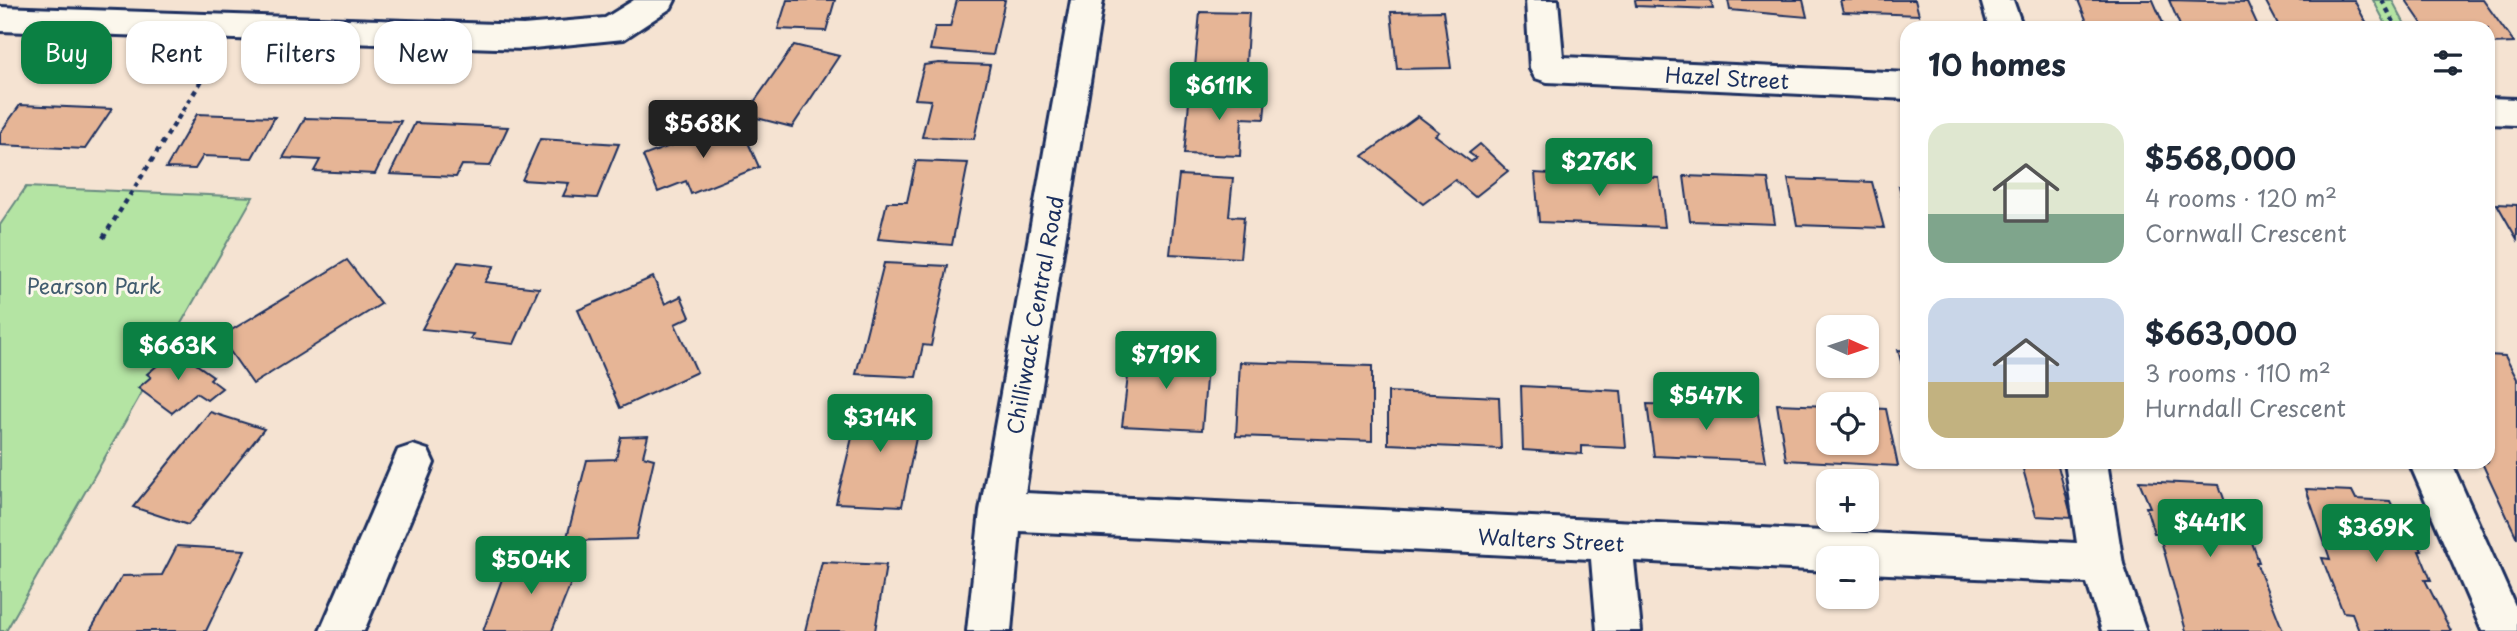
<!DOCTYPE html>
<meta charset="utf-8">
<style>
body{margin:0;font-family:"Playpen Sans",sans-serif;background:#f2f2f3;color:#1f2937;height:100vh;display:flex;flex-direction:column;font-size:26px;white-space:nowrap}
*{box-sizing:border-box;margin:0}
p{font-size:23px;color:#747a83}
.icon{flex:none;width:38px;height:38px;fill:none;stroke:currentColor;stroke-width:2;stroke-linecap:round;stroke-linejoin:round}
.map{position:relative;flex:1;overflow:hidden}
.side{position:absolute;left:1900px;top:21px;width:595px;height:448px;display:flex;flex-direction:column;background:#fff;border-radius:21px;box-shadow:0 2px 5px #0004}
.side>*{flex:none}
.banner{position:absolute;left:21px;top:21px;width:665px;height:63px;display:flex;gap:14px}
.needle{width:46px;rotate:93deg}
.controls{position:absolute;left:1816px;top:315px;display:grid;gap:14px}
.controls a{display:grid;place-items:center;width:63px;height:63px;border-radius:14px;background:#fff;box-shadow:0 2px 5px #0004;font-size:35px}
.price{position:absolute;translate:-50% -60px;padding:0 16px;border-radius:7px;background:#0b8043;color:#fff;font-size:23px;line-height:46px;filter:drop-shadow(0 2px 4px #0008)}
.price::after{content:'';position:absolute;left:50%;top:42px;width:21px;height:16px;margin-left:-10px;background:inherit;clip-path:polygon(0 0,100% 0,50% 100%)}
.price.on{background:#222;color:#fff}
ul{padding:0;list-style:none}
li{display:flex;align-items:center;gap:21px;height:175px;padding:0 28px}
li span{display:grid;place-items:center;flex:none;width:196px;height:140px;border-radius:21px;color:#555}
li>.icon{margin-inline-start:auto}
span .icon{width:84px;height:84px;fill:#fffc;stroke-width:1}
li b{font-size:30px}
h2{display:flex;justify-content:space-between;align-items:center;height:84px;padding:0 28px;font-size:30px}
.chip{padding:0 24px;border-radius:21px;background:#fff;box-shadow:0 2px 5px #0004;font-size:24px;line-height:63px}
.chip.on{background:#0b8043;color:#fff}
.map>svg:first-child{display:block}
.green{fill:#b4e4a3;stroke:#688a80;stroke-width:2}
.building{fill:#e6b596;stroke:#1b2f5e;stroke-width:2}
.lines{fill:none;stroke-linecap:round;stroke-linejoin:round}
.minor-casing{stroke:#1b2f5e;stroke-width:6}
.path{stroke:#1b2f5e;stroke-width:4.5;stroke-dasharray:5 5;stroke-linecap:butt}
.minor{fill:#fbf7ec;fill-rule:evenodd}
.labels{text-anchor:middle;dominant-baseline:central;stroke-width:6;stroke-linejoin:round;paint-order:stroke}
.street-label{font-size:21px;fill:#1b2f5e;stroke:#fbf7ec}
.park-label{font-size:21px;fill:#415c6f;stroke:#fbf7ec}
</style>
<div class="map">
<svg width="2517" height="631" viewBox="0 0 2517 631">
<rect width="100%" height="100%" fill="#f5e3d2"/>
<filter id="ink" filterUnits="userSpaceOnUse"><feTurbulence type="fractalNoise" baseFrequency=".0143" numOctaves="2"/><feDisplacementMap in="SourceGraphic" scale="14" xChannelSelector="R" yChannelSelector="G"/><feConvolveMatrix kernelMatrix="1 2 1 2 8 2 1 2 1" color-interpolation-filters="sRGB"/></filter>
<g filter="url(#ink)">
<g class="green">
<path d="M2373,0h19l15,28h-19z"/>
<path d="M26,187l227,10 -247,434h-6v-406z"/>
</g>
<g class="building">
<path d="M787,0h48l-9,31 -48,-2z"/>
<path d="M957,0h48l-12,55 -63,-5 5,-23h15z"/>
<path d="M1635,0h76l2,9 -77,-3z"/>
<path d="M1728,0h75l4,17 -77,-7z"/>
<path d="M1840,0h75l4,15 -76,-3z"/>
<path d="M2078,0h75l12,28 -76,-1z"/>
<path d="M2169,0l78,2 12,26h-78z"/>
<path d="M2265,0h89l15,28h-89z"/>
<path d="M2406,0h77l31,43 -26,1v-16h-63z"/>
<path d="M1443,11l8,57 -54,1 -6,-57z"/>
<path d="M1200,12l49,1 -4,67 -51,-2z"/>
<path d="M794,45l45,11 -47,71 -47,-12z"/>
<path d="M939,63l51,2 -16,74 -52,-2 9,-37 -16,-1 9,-34z"/>
<path d="M1190,92l76,5 -2,22 -22,-1 -2,38 -56,-2z"/>
<path d="M20,105l92,4 -27,40 -85,-4v-12z"/>
<path d="M197,114l78,3 -23,41 -49,-2 -8,13 -29,-1z"/>
<path d="M1418,116l21,16 -4,3 36,27 5,-4 -7,-5 11,-9 28,27 -33,26 -20,-17 -32,24 -60,-48z"/>
<path d="M305,118l96,3 -26,53 -61,-3 6,-11 -37,-2z"/>
<path d="M738,120l21,47 -68,27 -5,-13 -28,11 -15,-36z"/>
<path d="M415,123l93,4 -18,39 -28,-1 -6,12 -66,-3z"/>
<path d="M540,139l79,5 -22,54 -34,-2 6,-13 -47,-3z"/>
<path d="M916,161l52,2 -16,82 -74,-6 9,-37h20z"/>
<path d="M1566,167l60,3 1,7 32,1 6,49 -126,-5 -4,-49 32,2z"/>
<path d="M1179,175l54,3 -4,38 15,1 -4,41 -70,-4z"/>
<path d="M1684,176l84,3 7,45 -85,-3z"/>
<path d="M1788,179l84,3 12,46 -87,-3z"/>
<path d="M1899,186h9v32z"/>
<path d="M2497,204l20,1v34z"/>
<path d="M347,260l34,44 -128,80 -33,-47z"/>
<path d="M458,262l36,4 -9,16 54,6 -25,56 -44,-5 3,-5 -51,-5z"/>
<path d="M884,263l64,3 -17,80 -8,-1 -7,32 -60,-3z"/>
<path d="M653,277l12,27 16,-8 9,21 -15,7 22,48 -77,36 -42,-98z"/>
<path d="M176,350l37,26 -3,3 12,9 -15,12 -11,-7 -24,20 -34,-25 13,-11 -4,-3z"/>
<path d="M1898,350l10,1v37z"/>
<path d="M1131,351l77,3 -6,76 -80,-4z"/>
<path d="M2488,355l17,1 12,23v159l-35,-75 6,-1z"/>
<path d="M1240,362l132,4v75l-136,-5z"/>
<path d="M1521,386l100,5 5,57 -44,-2v8l-59,-4z"/>
<path d="M1388,392l111,5 2,52 -113,-5z"/>
<path d="M861,401l62,3 -21,102 -66,-3z"/>
<path d="M1647,404l110,4 9,53 -112,-5z"/>
<path d="M1777,404l52,2v37h38v-35l19,1 12,57 -112,-6z"/>
<path d="M210,412l54,17 -76,96 -55,-18z"/>
<path d="M648,436l-5,20 11,3 -18,80 -70,2 21,-81 29,-1 5,-22z"/>
<path d="M2021,462h36l15,56 -36,-2z"/>
<path d="M2139,481l80,4 9,25 10,1 7,23h4l10,28h-3l27,69h-97l-27,-98h-5l-8,-26h4z"/>
<path d="M2306,489l46,2 4,8 34,2 3,6h6l4,11h5l14,33h-3l12,29h-6l26,51h-92l-7,-18 -9,-1 -21,-54 8,1z"/>
<path d="M177,546l68,4 -39,81h-116l32,-55 40,-1z"/>
<path d="M509,560l70,3 -27,68h-69z"/>
<path d="M822,562l64,3 -11,66h-70z"/>
</g>
<g class="lines">
<g class="minor-casing">
<g id="minor">
<path d="M634,0h41l-4,8 -47,31 -101,10 -523,-18v-24l523,18 82,-7z"/>
<path d="M1071,0h32l-78,493 1052,50 -12,-81h42l16,102 23,67h-44l-15,-48 -220,-10v-15h-38v13l-195,-10 7,70h-44l-6,-72 -571,-28 -9,100h-44l13,-120z"/>
<path d="M1526,0h32l5,57 345,16v26l-361,-17 -12,-4 -5,-9z"/>
<path d="M1981,0h32l10,28h-34z"/>
<path d="M2488,98l29,1v26l-29,-1z"/>
<path d="M413,445l15,5 6,13 -70,168h-44l78,-181z"/>
<path d="M2409,462h42l66,148v21h-35z"/>
</g>
</g>
<g class="path">
<path d="M2382,0l15,28"/>
<path d="M103,238l111,-177"/>
</g>
<use href="#minor" class="minor"/>
</g>
</g>
<g class="labels">
<g class="street-label">
<text transform="translate(1727 77) rotate(3)">Hazel Street</text>
<text transform="translate(1034 315) rotate(-80)">Chilliwack Central Road</text>
<text transform="translate(1551 539) rotate(3)">Walters Street</text>
</g>
<g class="park-label">
<text x="94" y="285">Pearson Park</text>
</g>
</g>
</svg>
<div class="controls">
<a><svg class="needle" viewBox="-14 -14 28 28"><path d="M0-13l5 13h-10z" fill="#e53935"/><path d="M0 13l5-13h-10z" fill="#747a83"/></svg></a>
<a><svg class="icon" aria-label="locate" viewBox="0 0 24 24"><circle cx="12" cy="12" r="6"/><path d="M12 2v4M12 18v4M2 12h4M18 12h4"/></svg></a>
<a>+</a>
<a>−</a>
</div>
<b class="price" style="left:1219px;top:122px">$611K</b>
<b class="price on" style="left:703px;top:160px">$568K</b>
<b class="price" style="left:1599px;top:198px">$276K</b>
<b class="price" style="left:178px;top:382px">$663K</b>
<b class="price" style="left:1166px;top:391px">$719K</b>
<b class="price" style="left:1706px;top:432px">$547K</b>
<b class="price" style="left:880px;top:454px">$314K</b>
<b class="price" style="left:2210px;top:559px">$441K</b>
<b class="price" style="left:2376px;top:564px">$369K</b>
<b class="price" style="left:531px;top:596px">$504K</b>
<div class="banner">
<a class="chip on">Buy</a>
<a class="chip">Rent</a>
<a class="chip">Filters</a>
<a class="chip">New</a>
</div>
<section class="side">
<h2>10 homes<svg class="icon" aria-label="filters" viewBox="0 0 24 24"><path d="M4 7h16M4 17h16"/><circle cx="9" cy="7" r="2"/><circle cx="15" cy="17" r="2"/></svg></h2>
<ul>
<li><span style="background:linear-gradient(#dfe7d0 65%,#7fa58c 0)"><svg class="icon" aria-label="home" viewBox="0 0 24 24"><path d="M3 11l9-7 9 7M6 9v11h12V9"/></svg></span><div><b>$568,000</b><p>4 rooms · 120 m²</p><p>Cornwall Crescent</p></div></li>
<li><span style="background:linear-gradient(#c9d6e8 60%,#c2b280 0)"><svg class="icon" aria-label="home" viewBox="0 0 24 24"><path d="M3 11l9-7 9 7M6 9v11h12V9"/></svg></span><div><b>$663,000</b><p>3 rooms · 110 m²</p><p>Hurndall Crescent</p></div></li>
</ul>
</section>
</div>
